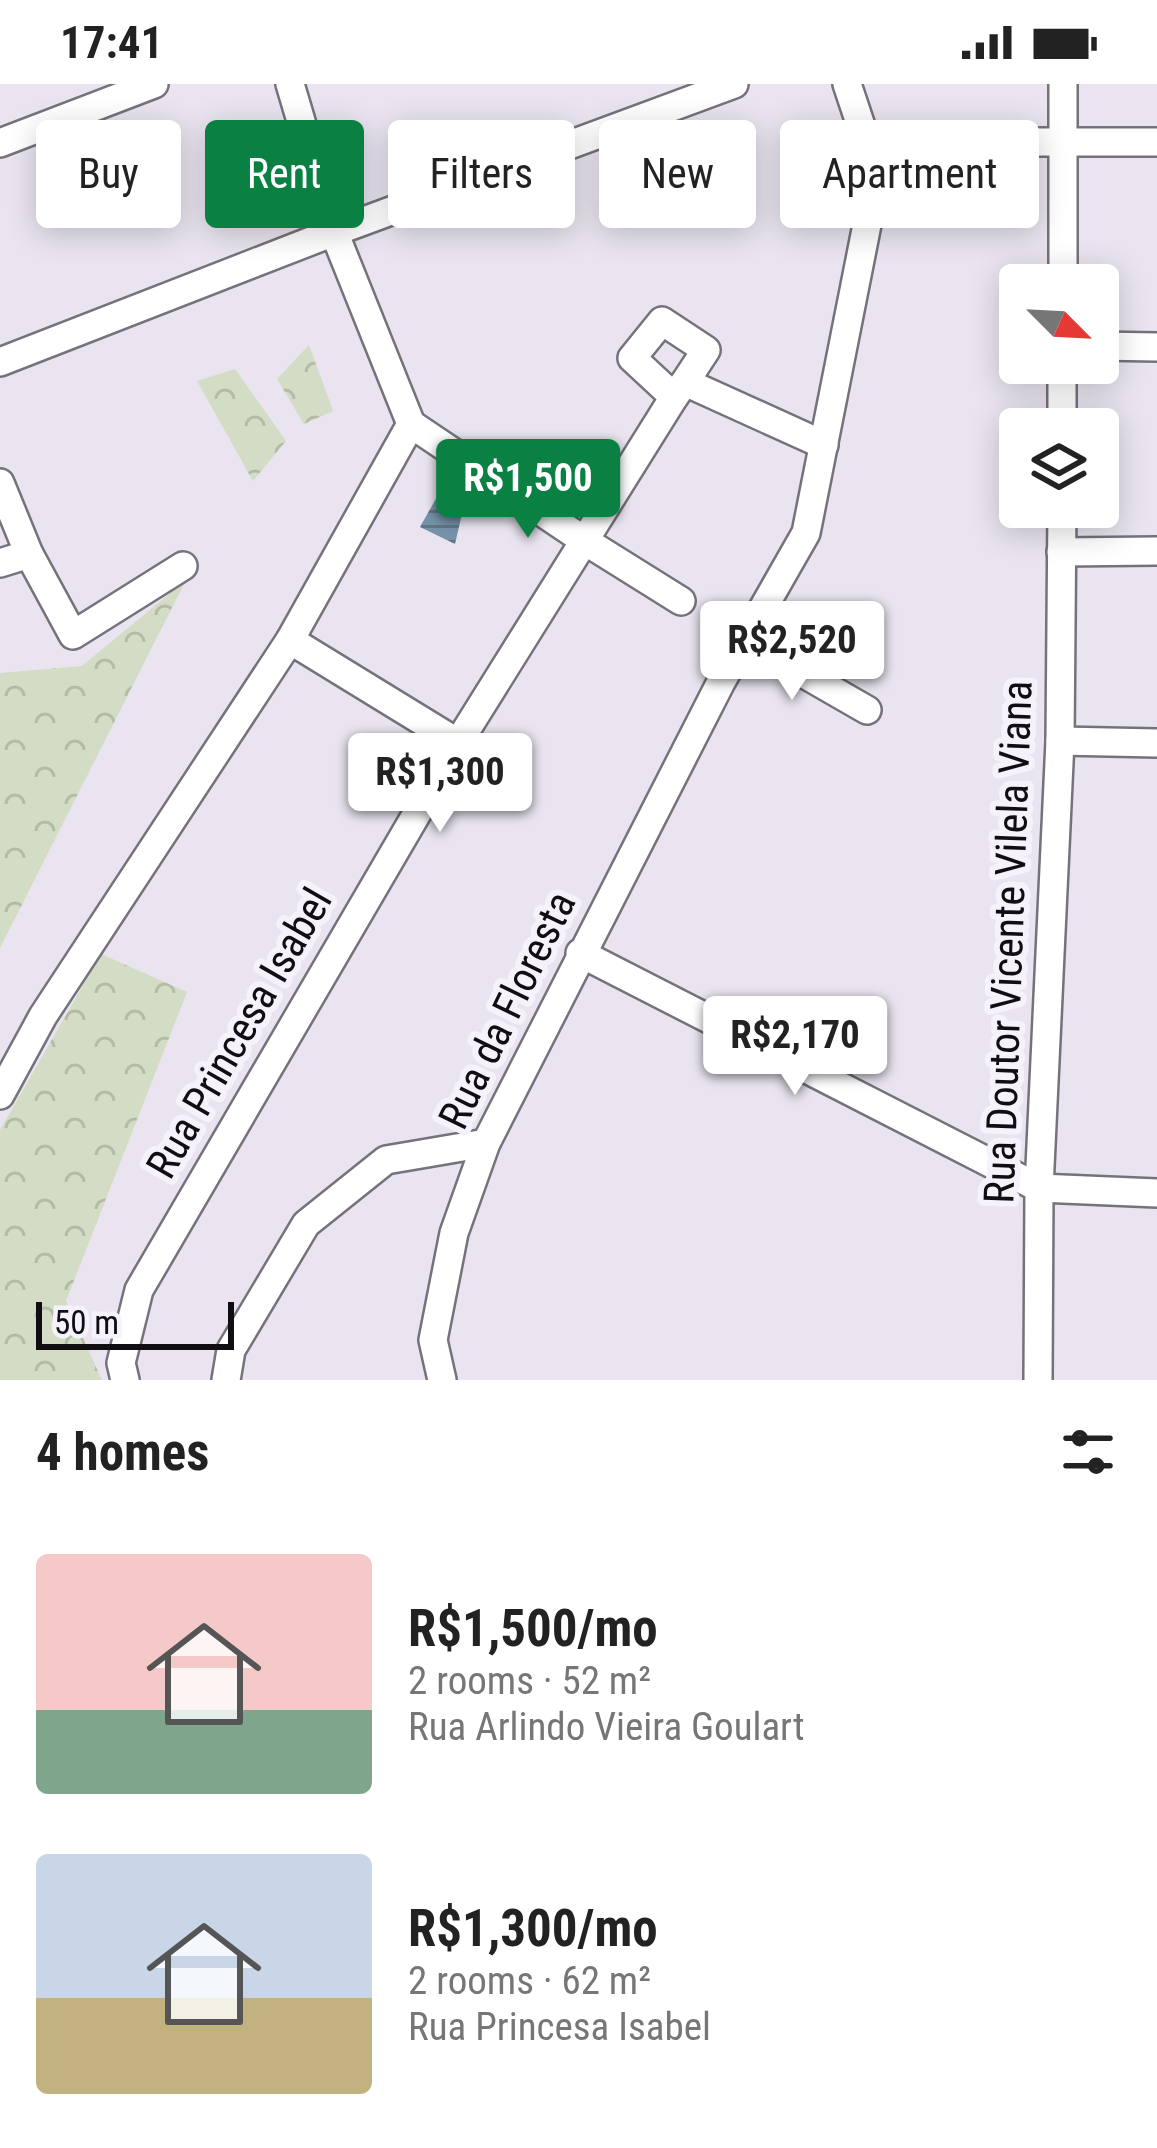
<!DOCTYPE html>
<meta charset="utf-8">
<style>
body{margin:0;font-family:"Roboto Condensed",sans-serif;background:#f2f2f2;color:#222;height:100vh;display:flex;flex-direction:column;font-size:45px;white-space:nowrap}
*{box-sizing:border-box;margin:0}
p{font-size:39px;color:#767676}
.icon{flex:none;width:66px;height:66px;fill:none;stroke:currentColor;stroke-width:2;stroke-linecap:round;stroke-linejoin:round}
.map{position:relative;height:1296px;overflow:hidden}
.sheet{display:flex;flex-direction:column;background:#fff;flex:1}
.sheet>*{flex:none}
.hud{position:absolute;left:36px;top:36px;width:1086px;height:108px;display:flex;gap:24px}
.needle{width:78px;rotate:114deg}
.buttons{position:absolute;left:999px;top:180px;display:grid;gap:24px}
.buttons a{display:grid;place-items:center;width:120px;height:120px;border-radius:12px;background:#fff;box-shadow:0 6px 30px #0003;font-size:60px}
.scale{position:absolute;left:36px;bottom:30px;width:198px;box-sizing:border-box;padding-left:12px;border:6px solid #100e12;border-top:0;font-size:33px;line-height:42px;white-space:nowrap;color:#100e12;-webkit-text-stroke:9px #f6f2fc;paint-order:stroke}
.price{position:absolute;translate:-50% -102px;padding:0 27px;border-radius:12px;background:#fff;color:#222;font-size:39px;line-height:78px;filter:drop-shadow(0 3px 6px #0008)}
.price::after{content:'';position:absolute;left:50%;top:72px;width:36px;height:27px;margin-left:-18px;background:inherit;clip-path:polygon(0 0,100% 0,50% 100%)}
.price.on{background:#0b8043;color:#fff}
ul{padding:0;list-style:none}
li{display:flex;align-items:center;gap:36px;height:300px;padding:0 36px}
li span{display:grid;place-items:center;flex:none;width:336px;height:240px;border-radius:12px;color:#555}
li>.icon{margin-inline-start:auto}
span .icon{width:144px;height:144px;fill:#fffc;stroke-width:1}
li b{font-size:51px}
h2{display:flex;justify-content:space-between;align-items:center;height:144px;padding:0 36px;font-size:51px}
.chip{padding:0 42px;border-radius:12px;background:#fff;box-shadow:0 6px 30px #0003;font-size:42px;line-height:108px}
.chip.on{background:#0b8043;color:#fff}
.status{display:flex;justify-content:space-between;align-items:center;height:84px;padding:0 60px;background:#fff;direction:ltr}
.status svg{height:33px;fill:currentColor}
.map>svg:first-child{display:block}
.forest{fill:url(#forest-crowns)}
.water{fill:url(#water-rules)}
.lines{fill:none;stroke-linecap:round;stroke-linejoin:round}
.street-casing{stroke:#76727b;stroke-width:32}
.path{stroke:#807c84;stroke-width:4.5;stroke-dasharray:6 6;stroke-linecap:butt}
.street{stroke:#fff;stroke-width:27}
.labels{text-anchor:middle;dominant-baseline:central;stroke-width:12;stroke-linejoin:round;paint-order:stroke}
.street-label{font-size:42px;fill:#100e12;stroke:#f6f2fc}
</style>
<div class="status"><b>17:41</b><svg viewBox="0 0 49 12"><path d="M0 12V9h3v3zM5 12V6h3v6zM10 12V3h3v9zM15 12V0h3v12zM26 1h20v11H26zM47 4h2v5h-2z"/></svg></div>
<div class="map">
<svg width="1157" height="1296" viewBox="0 0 1157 1296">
<defs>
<pattern id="forest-crowns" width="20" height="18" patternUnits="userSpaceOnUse" patternTransform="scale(3)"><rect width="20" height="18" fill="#d3dcc5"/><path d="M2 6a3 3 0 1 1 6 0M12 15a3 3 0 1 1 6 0" fill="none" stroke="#b4bca8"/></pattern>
<pattern id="water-rules" width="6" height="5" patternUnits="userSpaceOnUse" patternTransform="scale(3)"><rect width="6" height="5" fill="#7592a9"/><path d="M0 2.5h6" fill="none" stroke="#5f7688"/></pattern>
</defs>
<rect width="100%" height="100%" fill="#e9e4ef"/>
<g class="forest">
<path d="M309,261l24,66 -29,13 -27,-45z"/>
<path d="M235,285l51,72 -33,40 -56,-100z"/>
<path d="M186,496l-186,368v-275l82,-7z"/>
<path d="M101,870l86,38 -121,309 36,79h-102v-250z"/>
</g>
<path class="water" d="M442,404l23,13 -10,43 -35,-17z"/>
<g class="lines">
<g class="street-casing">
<g id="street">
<path d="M290,0l44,148 77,192"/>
<path d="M866,58h291"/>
<path d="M0,59l154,-59"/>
<path d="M1063,201v-201"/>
<path d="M1098,262l59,1"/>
<path d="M0,278l334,-130 400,-148"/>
<path d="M674,313l-42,-39 30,-37 44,29 -21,32"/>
<path d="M411,340l174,117 96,60"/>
<path d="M1062,345v-66"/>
<path d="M0,399l29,71 -29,9"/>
<path d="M1061,468l96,-1"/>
<path d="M29,470l44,81 110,-69"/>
<path d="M290,556l168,103"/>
<path d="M747,557l120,69"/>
<path d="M1060,657l97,2"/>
<path d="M580,869l459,235 118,5"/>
<path d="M0,1011l43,-79 247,-376 121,-216"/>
<path d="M125,1296l-4,-17 18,-73 319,-547 216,-346 11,-15 139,63"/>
<path d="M226,1296l5,-30 75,-126 80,-64 100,-17"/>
<path d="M442,1296l-9,-40 21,-107 32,-90 235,-461 85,-149 71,-359 -30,-90"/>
<path d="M1038,1296l1,-192 21,-447 2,-234"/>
</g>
</g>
<path class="path" d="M702,529l21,13"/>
<use href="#street" class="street"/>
</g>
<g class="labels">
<g class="street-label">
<text transform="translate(1008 858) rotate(-88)">Rua Doutor Vicente Vilela Viana</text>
<text transform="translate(507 926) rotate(-64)">Rua da Floresta</text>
<text transform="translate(239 949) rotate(-60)">Rua Princesa Isabel</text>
</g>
</g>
</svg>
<div class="buttons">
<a><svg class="needle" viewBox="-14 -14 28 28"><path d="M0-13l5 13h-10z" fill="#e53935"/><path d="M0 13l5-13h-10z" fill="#767676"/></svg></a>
<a><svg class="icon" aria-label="layers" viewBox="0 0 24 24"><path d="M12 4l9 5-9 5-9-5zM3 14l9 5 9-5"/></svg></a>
</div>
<div class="scale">50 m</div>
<b class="price on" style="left:528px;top:457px">R$1,500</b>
<b class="price" style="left:792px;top:619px">R$2,520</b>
<b class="price" style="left:440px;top:751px">R$1,300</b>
<b class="price" style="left:795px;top:1014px">R$2,170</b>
<div class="hud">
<a class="chip">Buy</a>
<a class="chip on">Rent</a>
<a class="chip">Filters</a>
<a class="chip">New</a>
<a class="chip">Apartment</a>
</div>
</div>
<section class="sheet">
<h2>4 homes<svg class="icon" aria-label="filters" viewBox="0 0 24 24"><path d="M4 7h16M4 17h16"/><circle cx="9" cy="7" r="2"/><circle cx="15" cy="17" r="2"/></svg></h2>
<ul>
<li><span style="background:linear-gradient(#f6c9c9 65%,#7fa58c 0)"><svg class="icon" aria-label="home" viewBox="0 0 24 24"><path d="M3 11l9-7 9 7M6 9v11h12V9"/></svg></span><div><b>R$1,500/mo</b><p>2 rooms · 52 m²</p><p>Rua Arlindo Vieira Goulart</p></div></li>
<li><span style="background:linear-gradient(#c9d6e8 60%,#c2b280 0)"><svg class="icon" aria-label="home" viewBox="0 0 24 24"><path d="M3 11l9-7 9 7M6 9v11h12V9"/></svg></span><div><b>R$1,300/mo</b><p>2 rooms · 62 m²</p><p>Rua Princesa Isabel</p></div></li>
</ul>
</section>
